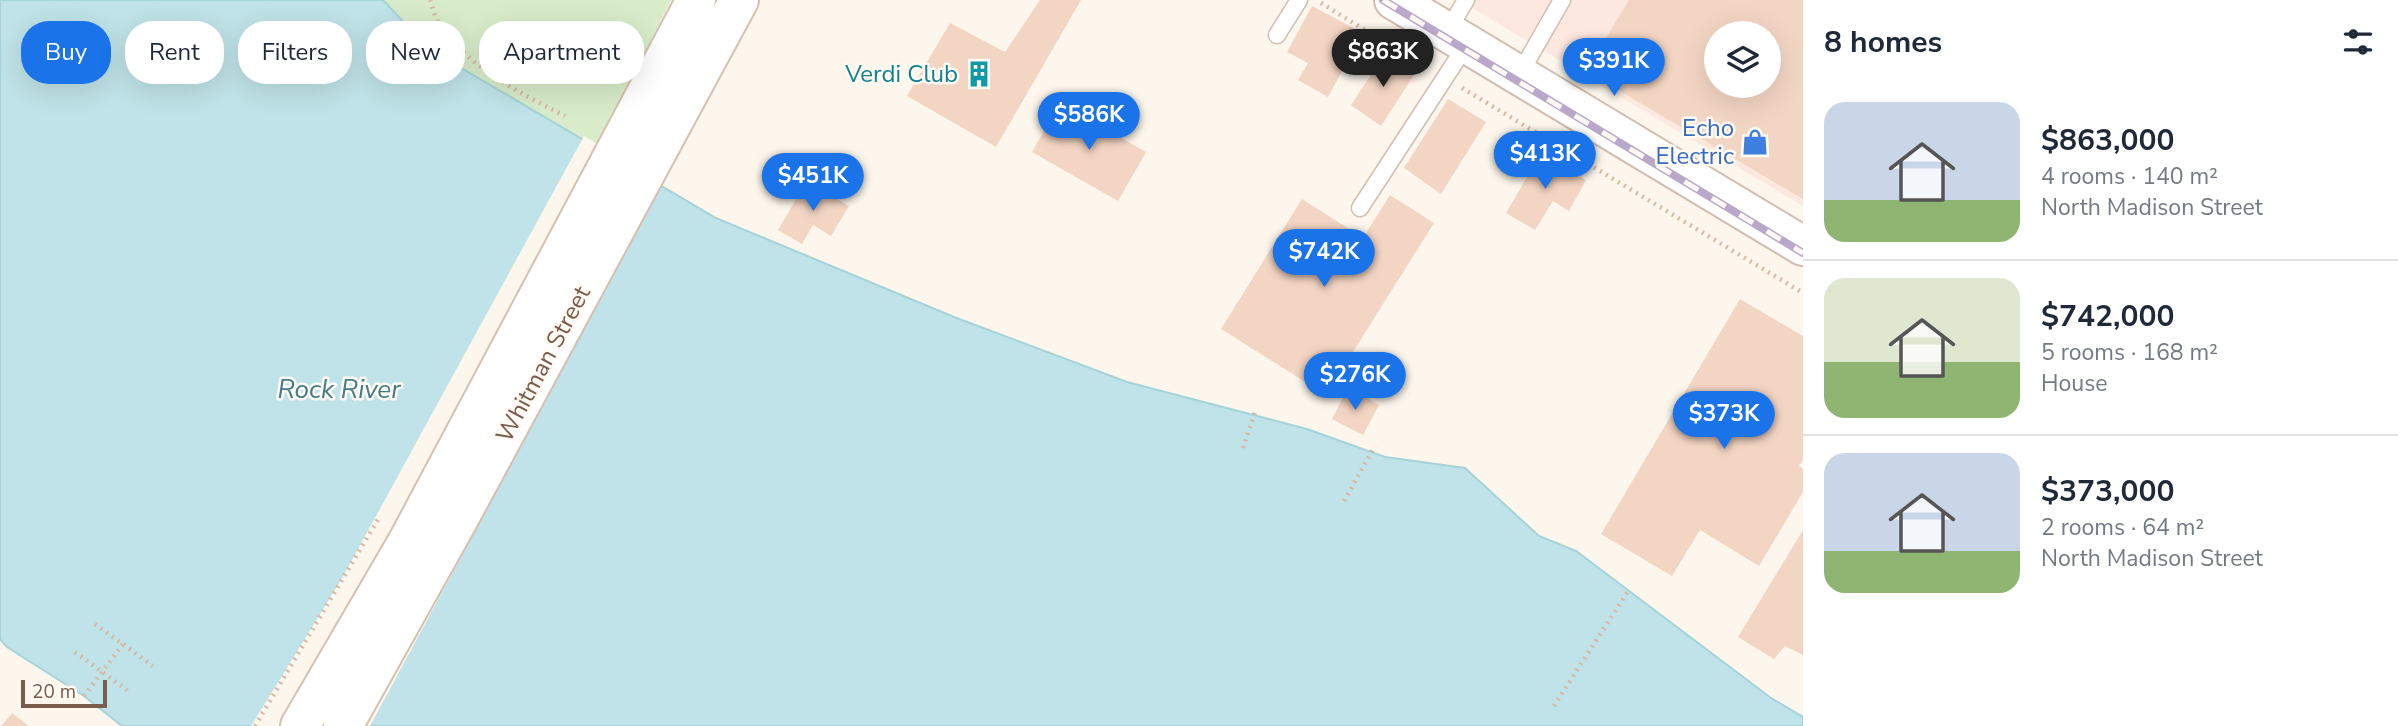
<!DOCTYPE html>
<meta charset="utf-8">
<style>
body{margin:0;font-family:"Nunito Sans",sans-serif;background:#f2f2f3;color:#1f2937;height:100vh;display:flex;flex-direction:column;font-size:26px;white-space:nowrap}
*{box-sizing:border-box;margin:0}
p{font-size:23px;color:#747a83}
.icon{flex:none;width:38px;height:38px;fill:none;stroke:currentColor;stroke-width:2;stroke-linecap:round;stroke-linejoin:round}
.map{position:relative;flex:1;overflow:hidden}
.panel{display:flex;flex-direction:column;background:#fff;width:595px}
.panel>*{flex:none}
.banner{position:absolute;left:21px;top:21px;width:665px;height:63px;display:flex;gap:14px}
.fabs{position:absolute;left:1704px;top:21px;display:grid;gap:14px}
.fabs a{display:grid;place-items:center;width:77px;height:77px;border-radius:50%;background:#fff;box-shadow:0 7px 28px #0002;font-size:35px}
.scale{position:absolute;left:21px;bottom:18px;width:86px;box-sizing:border-box;padding-left:7px;border:4px solid #7a5c4d;border-top:0;font-size:19px;line-height:24px;white-space:nowrap;color:#7a5c4d;-webkit-text-stroke:5px #fffaf3;paint-order:stroke}
.price{position:absolute;translate:-50% -60px;padding:0 16px;border-radius:24px;background:#1a73e8;color:#fff;font-size:23px;line-height:46px;filter:drop-shadow(0 2px 4px #0008)}
.price::after{content:'';position:absolute;left:50%;top:42px;width:21px;height:16px;margin-left:-10px;background:inherit;clip-path:polygon(0 0,100% 0,50% 100%)}
.price.selected{background:#222;color:#fff}
ul{padding:0;list-style:none}
li{display:flex;align-items:center;gap:21px;height:175px;padding:0 21px}
li+li{border-top:2px solid #e0e1e3}
li span{display:grid;place-items:center;flex:none;width:196px;height:140px;border-radius:21px;color:#555}
li>.icon{margin-inline-start:auto}
span .icon{width:84px;height:84px;fill:#fffc;stroke-width:1}
li b{font-size:30px}
h2{display:flex;justify-content:space-between;align-items:center;height:84px;padding:0 21px;font-size:30px}
.chip{padding:0 24px;border-radius:28px;background:#fff;box-shadow:0 7px 28px #0002;font-size:24px;line-height:63px}
.chip.selected{background:#1a73e8;color:#fff}
main{display:flex;flex:1;min-height:0}
.map>svg:first-child{display:block}
.commercial{fill:#fde8e0;fill-rule:evenodd}
.green{fill:#d8ecc9}
.water{fill:#bfe3e8;stroke:#a5d3da;stroke-width:2}
.pier{fill:#fdf6ec}
.building{fill:#f3d5c3;fill-rule:evenodd}
.lines{fill:none;stroke-linecap:round;stroke-linejoin:round}
.service-casing{stroke:#d1beb0;stroke-width:19}
.tertiary-casing{stroke:#d1beb0;stroke-width:42}
.secondary-casing{stroke:#d6c0b0;stroke-width:42}
.path{stroke:#d9b8a5;stroke-width:4.5;stroke-dasharray:2 5;stroke-linecap:butt}
.service{stroke:#fff;stroke-width:16}
.tertiary{stroke:#fff;stroke-width:38}
.secondary{stroke:#fff;stroke-width:38}
.rail-casing{stroke:#b9a8c9;stroke-width:8}
.rail{stroke:#fffaf3;stroke-width:5;stroke-dasharray:16;stroke-linecap:butt}
.labels{text-anchor:middle;dominant-baseline:central;stroke-width:5;stroke-linejoin:round;paint-order:stroke}
.culture-label{font-size:24px;fill:#0d838f;stroke:#fffaf3;text-anchor:end}
.shop-label{font-size:24px;fill:#366cbe;stroke:#fffaf3;text-anchor:end}
.street-label{font-size:24px;fill:#7a5c4d;stroke:#fffaf3}
.water-label{font-size:26px;font-style:italic;fill:#437c86;stroke:#fffaf3}
</style>
<main>
<div class="map">
<svg width="1803" height="726" viewBox="0 0 1803 726">
<rect width="100%" height="100%" fill="#fdf6ec"/>
<path class="commercial" d="M1459,0h344v206zM1717,33h52v53h-52z"/>
<path class="green" d="M383,0h288l-74,148 -168,-99z"/>
<path class="water" d="M0,0h383l46,49 287,169 238,99 173,65 180,47 78,28 80,11 74,68 37,15 195,147 32,19v9h-1681l-38,-30 -77,-49 -7,-8z"/>
<path class="pier" d="M584,136l79,47 -293,543h-119l90,-146z"/>
<g class="building">
<path d="M1040,0h41l-85,147 -89,-51 43,-73 55,29z"/>
<path d="M1629,0h174v199l-217,-128zM1717,33h52v53h-52z"/>
<path d="M1312,6l51,27 -35,64 -30,-17 10,-17 -21,-11z"/>
<path d="M1386,52l30,20 -35,54 -30,-21z"/>
<path d="M1448,99l38,23 -45,72 -37,-26z"/>
<path d="M1060,103l86,49 -28,49 -86,-49z"/>
<path d="M1541,153l45,27 -17,31 -16,-10 -18,29 -29,-17z"/>
<path d="M807,181l42,25 -18,30 -18,-11 -11,19 -24,-14z"/>
<path d="M1390,195l44,28 -108,172 -105,-66 81,-130 61,39z"/>
<path d="M1740,299l63,37v124l-4,6 4,3v23l-44,74 -59,-36 -28,46 -71,-42z"/>
<path d="M1348,388l31,17 -16,30 -31,-16z"/>
<path d="M1803,530v125l-18,-9 -11,13 -36,-22z"/>
<path d="M12,713l17,13h-28z"/>
</g>
<g class="lines">
<g class="service-casing">
<g id="service">
<path d="M1447,32l19,-32"/>
<path d="M1277,35l22,-35"/>
<path d="M1519,75l43,-75"/>
<path d="M1360,208l107,-164"/>
</g>
</g>
<g class="tertiary-casing">
<path id="tertiary" d="M1394,0l409,246"/>
</g>
<g class="secondary-casing">
<g id="secondary">
<path d="M300,726l108,-185 288,-541"/>
<path d="M343,726l115,-206 281,-520"/>
</g>
</g>
<g class="path">
<path d="M430,0c3,8 5,18 10,25 29,43 80,68 125,91"/>
<path d="M1321,3l106,65"/>
<path d="M1462,88l341,205"/>
<path d="M1243,448l13,-39"/>
<path d="M1344,501l31,-55"/>
<path d="M95,624l58,42"/>
<path d="M75,652l56,41"/>
<path d="M84,696l39,-52"/>
<path d="M1554,706l74,-115"/>
<path d="M255,726l125,-210"/>
</g>
<use href="#service" class="service"/>
<use href="#tertiary" class="tertiary"/>
<use href="#secondary" class="secondary"/>
<g class="rail-casing">
<path id="rail" d="M1383,0l420,253"/>
</g>
<use href="#rail" class="rail"/>
</g>
<defs>
<g id="building-bare" transform="scale(2.1)"><path d="M-4-6H4V6H1V3H-1V6H-4ZM-2.5-4.3h1.7v1.8h-1.7ZM.8-4.3h1.7v1.8H.8ZM-2.5-1h1.7V.8h-1.7ZM.8-1h1.7V.8H.8Z" fill="#0f9aa8" stroke="#fffaf3" stroke-width="2.5" paint-order="stroke"/></g>
<g id="shop-bare" transform="scale(2.1)"><path d="M-5-2.5h2.3a2.7 3.5 0 0 1 5.4 0H5L5.5 6h-11ZM-1.5-2.5h3a1.5 2.3 0 0 0-3 0Z" fill="#3f7fe0" stroke="#fffaf3" stroke-width="2.5" paint-order="stroke"/></g>
</defs>
<g fill-rule="evenodd">
<use href="#building-bare" x="979" y="74"/>
<use href="#shop-bare" x="1755" y="142"/>
</g>
<g class="labels">
<g class="culture-label">
<text x="958" y="74">Verdi Club</text>
</g>
<g class="shop-label">
<text x="1734" y="128">Echo<tspan x="1734" dy="28">Electric</tspan></text>
</g>
<g class="street-label">
<text transform="translate(543 364) rotate(-62)">Whitman Street</text>
</g>
<g class="water-label">
<text x="339" y="389">Rock River</text>
</g>
</g>
</svg>
<div class="fabs">
<a><svg class="icon" aria-label="layers" viewBox="0 0 24 24"><path d="M12 4l9 5-9 5-9-5zM3 14l9 5 9-5"/></svg></a>
</div>
<div class="scale">20 m</div>
<b class="price selected" style="left:1383px;top:89px">$863K</b>
<b class="price" style="left:1614px;top:98px">$391K</b>
<b class="price" style="left:1089px;top:152px">$586K</b>
<b class="price" style="left:1545px;top:191px">$413K</b>
<b class="price" style="left:813px;top:213px">$451K</b>
<b class="price" style="left:1324px;top:289px">$742K</b>
<b class="price" style="left:1355px;top:412px">$276K</b>
<b class="price" style="left:1724px;top:451px">$373K</b>
<div class="banner">
<a class="chip selected">Buy</a>
<a class="chip">Rent</a>
<a class="chip">Filters</a>
<a class="chip">New</a>
<a class="chip">Apartment</a>
</div>
</div>
<section class="panel">
<h2>8 homes<svg class="icon" aria-label="filters" viewBox="0 0 24 24"><path d="M4 7h16M4 17h16"/><circle cx="9" cy="7" r="2"/><circle cx="15" cy="17" r="2"/></svg></h2>
<ul>
<li><span style="background:linear-gradient(#c9d6e8 70%,#8fb573 0)"><svg class="icon" aria-label="home" viewBox="0 0 24 24"><path d="M3 11l9-7 9 7M6 9v11h12V9"/></svg></span><div><b>$863,000</b><p>4 rooms · 140 m²</p><p>North Madison Street</p></div></li>
<li><span style="background:linear-gradient(#dfe7d0 60%,#8fb573 0)"><svg class="icon" aria-label="home" viewBox="0 0 24 24"><path d="M3 11l9-7 9 7M6 9v11h12V9"/></svg></span><div><b>$742,000</b><p>5 rooms · 168 m²</p><p>House</p></div></li>
<li><span style="background:linear-gradient(#c9d6e8 70%,#8fb573 0)"><svg class="icon" aria-label="home" viewBox="0 0 24 24"><path d="M3 11l9-7 9 7M6 9v11h12V9"/></svg></span><div><b>$373,000</b><p>2 rooms · 64 m²</p><p>North Madison Street</p></div></li>
</ul>
</section>
</main>
